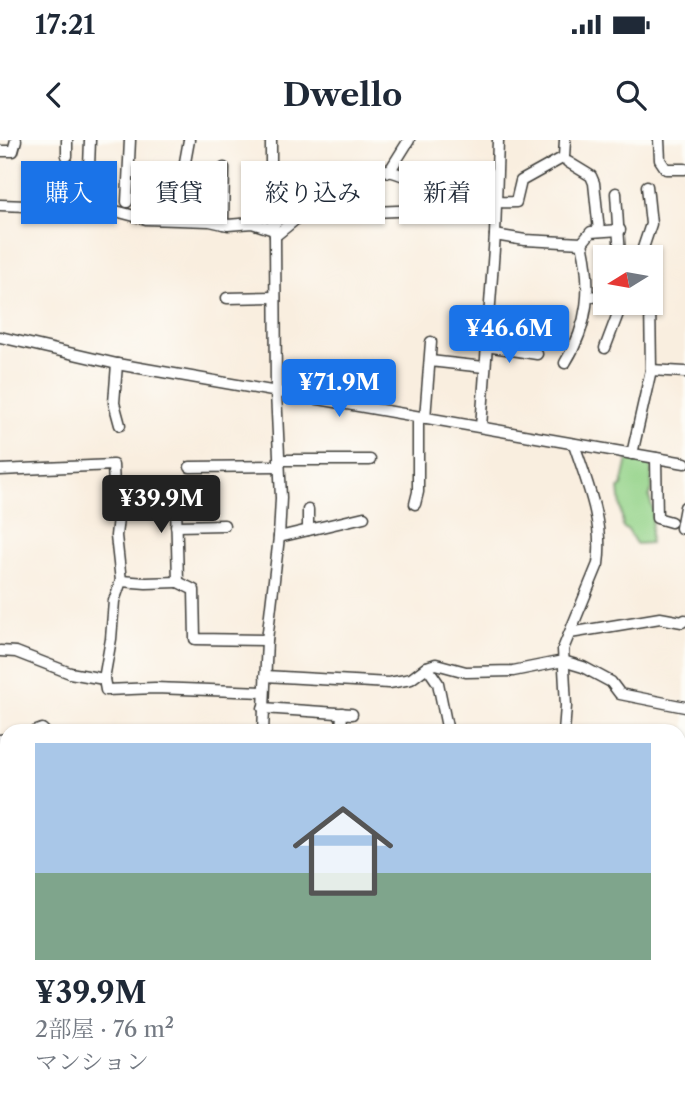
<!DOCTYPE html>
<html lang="ja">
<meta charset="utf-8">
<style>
body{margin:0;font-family:"Libre Caslon Text","Noto Serif JP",serif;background:#f6f6f7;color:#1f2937;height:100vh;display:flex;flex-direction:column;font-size:26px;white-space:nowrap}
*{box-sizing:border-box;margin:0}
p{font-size:23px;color:#747a83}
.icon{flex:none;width:38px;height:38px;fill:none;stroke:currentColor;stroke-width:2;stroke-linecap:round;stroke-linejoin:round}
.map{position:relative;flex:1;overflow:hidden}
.sheet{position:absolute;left:0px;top:584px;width:686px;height:387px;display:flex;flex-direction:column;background:#fff;border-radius:21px 21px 0 0;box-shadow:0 2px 5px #0004}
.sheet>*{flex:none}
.top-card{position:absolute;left:21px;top:21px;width:644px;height:63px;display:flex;gap:14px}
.needle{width:46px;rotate:259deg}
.controls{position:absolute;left:593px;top:105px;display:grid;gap:14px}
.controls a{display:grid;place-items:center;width:70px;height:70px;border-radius:0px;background:#fff;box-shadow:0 2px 5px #0004;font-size:35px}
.price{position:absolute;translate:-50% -60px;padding:0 16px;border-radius:7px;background:#1a73e8;color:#fff;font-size:23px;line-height:46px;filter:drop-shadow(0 2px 4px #0008)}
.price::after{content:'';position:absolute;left:50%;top:42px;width:21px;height:16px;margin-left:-10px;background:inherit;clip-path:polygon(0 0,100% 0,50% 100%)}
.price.on{background:#222;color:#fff}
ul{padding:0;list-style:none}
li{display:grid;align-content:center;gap:14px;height:371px;padding:0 35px}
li+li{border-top:2px solid #e0e1e3}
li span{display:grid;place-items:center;height:217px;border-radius:0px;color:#555}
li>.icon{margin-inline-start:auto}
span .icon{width:126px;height:126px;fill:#fffc;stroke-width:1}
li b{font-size:30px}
.tag{padding:0 24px;border-radius:0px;background:#fff;box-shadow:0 2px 5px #0004;font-size:24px;line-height:63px}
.tag.on{background:#1a73e8;color:#fff}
.status{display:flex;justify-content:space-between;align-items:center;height:49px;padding:0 35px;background:#fff;direction:ltr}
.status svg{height:19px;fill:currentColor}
header{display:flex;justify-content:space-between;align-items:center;height:91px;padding:0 35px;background:#fff;font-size:32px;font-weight:700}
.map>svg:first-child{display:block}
.green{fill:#94d389;stroke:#587852;stroke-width:2}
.building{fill:#e1aad6}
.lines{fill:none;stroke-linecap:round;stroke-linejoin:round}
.street-casing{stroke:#3d3c39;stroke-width:13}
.secondary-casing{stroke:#3d3c39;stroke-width:17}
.highway-casing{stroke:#3d3c39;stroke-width:22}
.street{stroke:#fff;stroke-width:10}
.secondary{stroke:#fee5c5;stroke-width:14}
.highway{stroke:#fcbd6f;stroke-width:19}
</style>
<div class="status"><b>17:21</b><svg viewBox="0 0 49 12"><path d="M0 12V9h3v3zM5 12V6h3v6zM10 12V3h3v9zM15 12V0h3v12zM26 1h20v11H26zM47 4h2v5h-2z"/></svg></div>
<header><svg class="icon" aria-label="back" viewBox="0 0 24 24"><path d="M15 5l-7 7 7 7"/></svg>Dwello<svg class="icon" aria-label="search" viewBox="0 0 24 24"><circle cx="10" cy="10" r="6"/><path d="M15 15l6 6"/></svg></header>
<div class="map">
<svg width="685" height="971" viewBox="0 0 685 971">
<rect width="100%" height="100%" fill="#fdfcf7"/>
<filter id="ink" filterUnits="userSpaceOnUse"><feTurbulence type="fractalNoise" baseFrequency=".0143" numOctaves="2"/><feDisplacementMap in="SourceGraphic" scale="14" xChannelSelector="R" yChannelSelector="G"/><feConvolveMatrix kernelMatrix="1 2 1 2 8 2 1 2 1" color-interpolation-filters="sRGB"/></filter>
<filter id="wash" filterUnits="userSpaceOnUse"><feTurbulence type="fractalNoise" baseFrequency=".00686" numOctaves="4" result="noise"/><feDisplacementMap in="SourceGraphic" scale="28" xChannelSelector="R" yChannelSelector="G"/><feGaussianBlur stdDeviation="1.57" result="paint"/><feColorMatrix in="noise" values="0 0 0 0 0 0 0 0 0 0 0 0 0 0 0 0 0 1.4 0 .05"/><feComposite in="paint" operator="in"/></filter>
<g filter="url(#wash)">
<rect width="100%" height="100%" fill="#f9eedf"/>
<path class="green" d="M628,319l23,5 1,25 -3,8 4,13 -3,33 -14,1 -8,-14 -5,-2 -4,-40 3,-2z"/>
<g id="blocks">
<path class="building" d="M685,727v71l-6,1v-71z"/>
</g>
</g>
<g filter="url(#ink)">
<use href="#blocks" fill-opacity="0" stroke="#3d3c39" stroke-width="2"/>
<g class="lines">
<g class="street-casing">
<g id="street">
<path d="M67,0v16"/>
<path d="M659,0l1,20 6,9h19"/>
<path d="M0,11h13l3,-11"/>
<path d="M568,22l23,14 3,7 5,48"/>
<path d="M389,32l20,-32"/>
<path d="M616,53l4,64"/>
<path d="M88,54l2,-54"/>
<path d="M127,62l3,-62"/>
<path d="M0,65l108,4 38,10 64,2 18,4 24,-2 22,7"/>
<path d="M184,75l-1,-42 6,-33"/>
<path d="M223,84l1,-56"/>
<path d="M273,84c17,-13 63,-50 81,-54 33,-8 63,13 92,24 21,7 48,9 70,8l5,-21 43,-24 1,-17"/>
<path d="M495,95l30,5 57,3 9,-11 29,-2"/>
<path d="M275,96l26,-21 144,-6 3,-15"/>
<path d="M640,117l11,-33 -4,-38"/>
<path d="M589,156l17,2"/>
<path d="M227,158l48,-1"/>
<path d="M0,197l117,27 568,99"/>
<path d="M486,206l51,8"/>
<path d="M605,208l17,-45"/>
<path d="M430,221l54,6"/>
<path d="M565,223c24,-38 27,-77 17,-120"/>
<path d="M117,224l-3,39 6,22"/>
<path d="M651,230l34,2"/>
<path d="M425,278l6,-76"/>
<path d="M481,287l14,-192 3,-95"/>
<path d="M632,314l19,-84 -1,-67"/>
<path d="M656,318l1,60 14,4"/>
<path d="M279,320h91"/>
<path d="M190,327l89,-1"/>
<path d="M0,330l113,-5 2,44 61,-4 2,77 16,8 1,49 72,1"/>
<path d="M415,364l3,-12v-75"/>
<path d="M685,367l-4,21 4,1"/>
<path d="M308,370v20"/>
<path d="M176,386l48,-1"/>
<path d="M279,397l85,-20"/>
<path d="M121,441l25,2 32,-1"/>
<path d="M570,493l90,-15 22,4 3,-2"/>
<path d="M0,511l16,1 54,21 34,6 2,11 49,-2 109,4"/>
<path d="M427,527l11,16 10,49"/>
<path d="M265,536l124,7 22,-4 16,-12 9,-3 30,8 47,-1 50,-10 20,6 28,15 9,12 65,13"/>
<path d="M104,539l7,-40 3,-38 7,-20 -5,-45 3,-28"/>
<path d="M263,568l89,6"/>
<path d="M34,592l8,-3 3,3"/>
<path d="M263,592l4,-92 12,-103 2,-39 -5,-106 -1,-156 -4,-32v-64"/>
<path d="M341,592l1,-19"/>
<path d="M564,592l2,-26 -3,-57 35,-85c6,-42 -11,-81 -24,-120"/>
<path d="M0,600l7,-1"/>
<path d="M0,806l7,15"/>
<path d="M91,964l1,7"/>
</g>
</g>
<g class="secondary-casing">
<g id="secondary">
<path d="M679,672l6,-1"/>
<path d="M0,748l7,1"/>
</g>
</g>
<g class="highway-casing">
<g id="highway">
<path d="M679,957l6,1"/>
<path d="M360,971l39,-7"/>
<path d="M468,971l92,-4 98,4"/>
</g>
</g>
<use href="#street" class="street"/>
<use href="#secondary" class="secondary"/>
<use href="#highway" class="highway"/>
</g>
</g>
</svg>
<div class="controls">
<a><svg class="needle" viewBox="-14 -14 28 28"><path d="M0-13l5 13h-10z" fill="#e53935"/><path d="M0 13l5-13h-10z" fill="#747a83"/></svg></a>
</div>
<b class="price" style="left:509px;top:225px">¥46.6M</b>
<b class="price" style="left:339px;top:279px">¥71.9M</b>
<b class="price on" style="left:161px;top:395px">¥39.9M</b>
<div class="top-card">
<a class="tag on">購入</a>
<a class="tag">賃貸</a>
<a class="tag">絞り込み</a>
<a class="tag">新着</a>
</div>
<section class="sheet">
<ul>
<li><span style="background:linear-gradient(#a9c7e8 60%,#7fa58c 0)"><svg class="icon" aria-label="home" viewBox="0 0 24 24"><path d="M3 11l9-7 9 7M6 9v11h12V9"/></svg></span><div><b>¥39.9M</b><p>2部屋 · 76 m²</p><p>マンション</p></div></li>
</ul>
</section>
</div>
